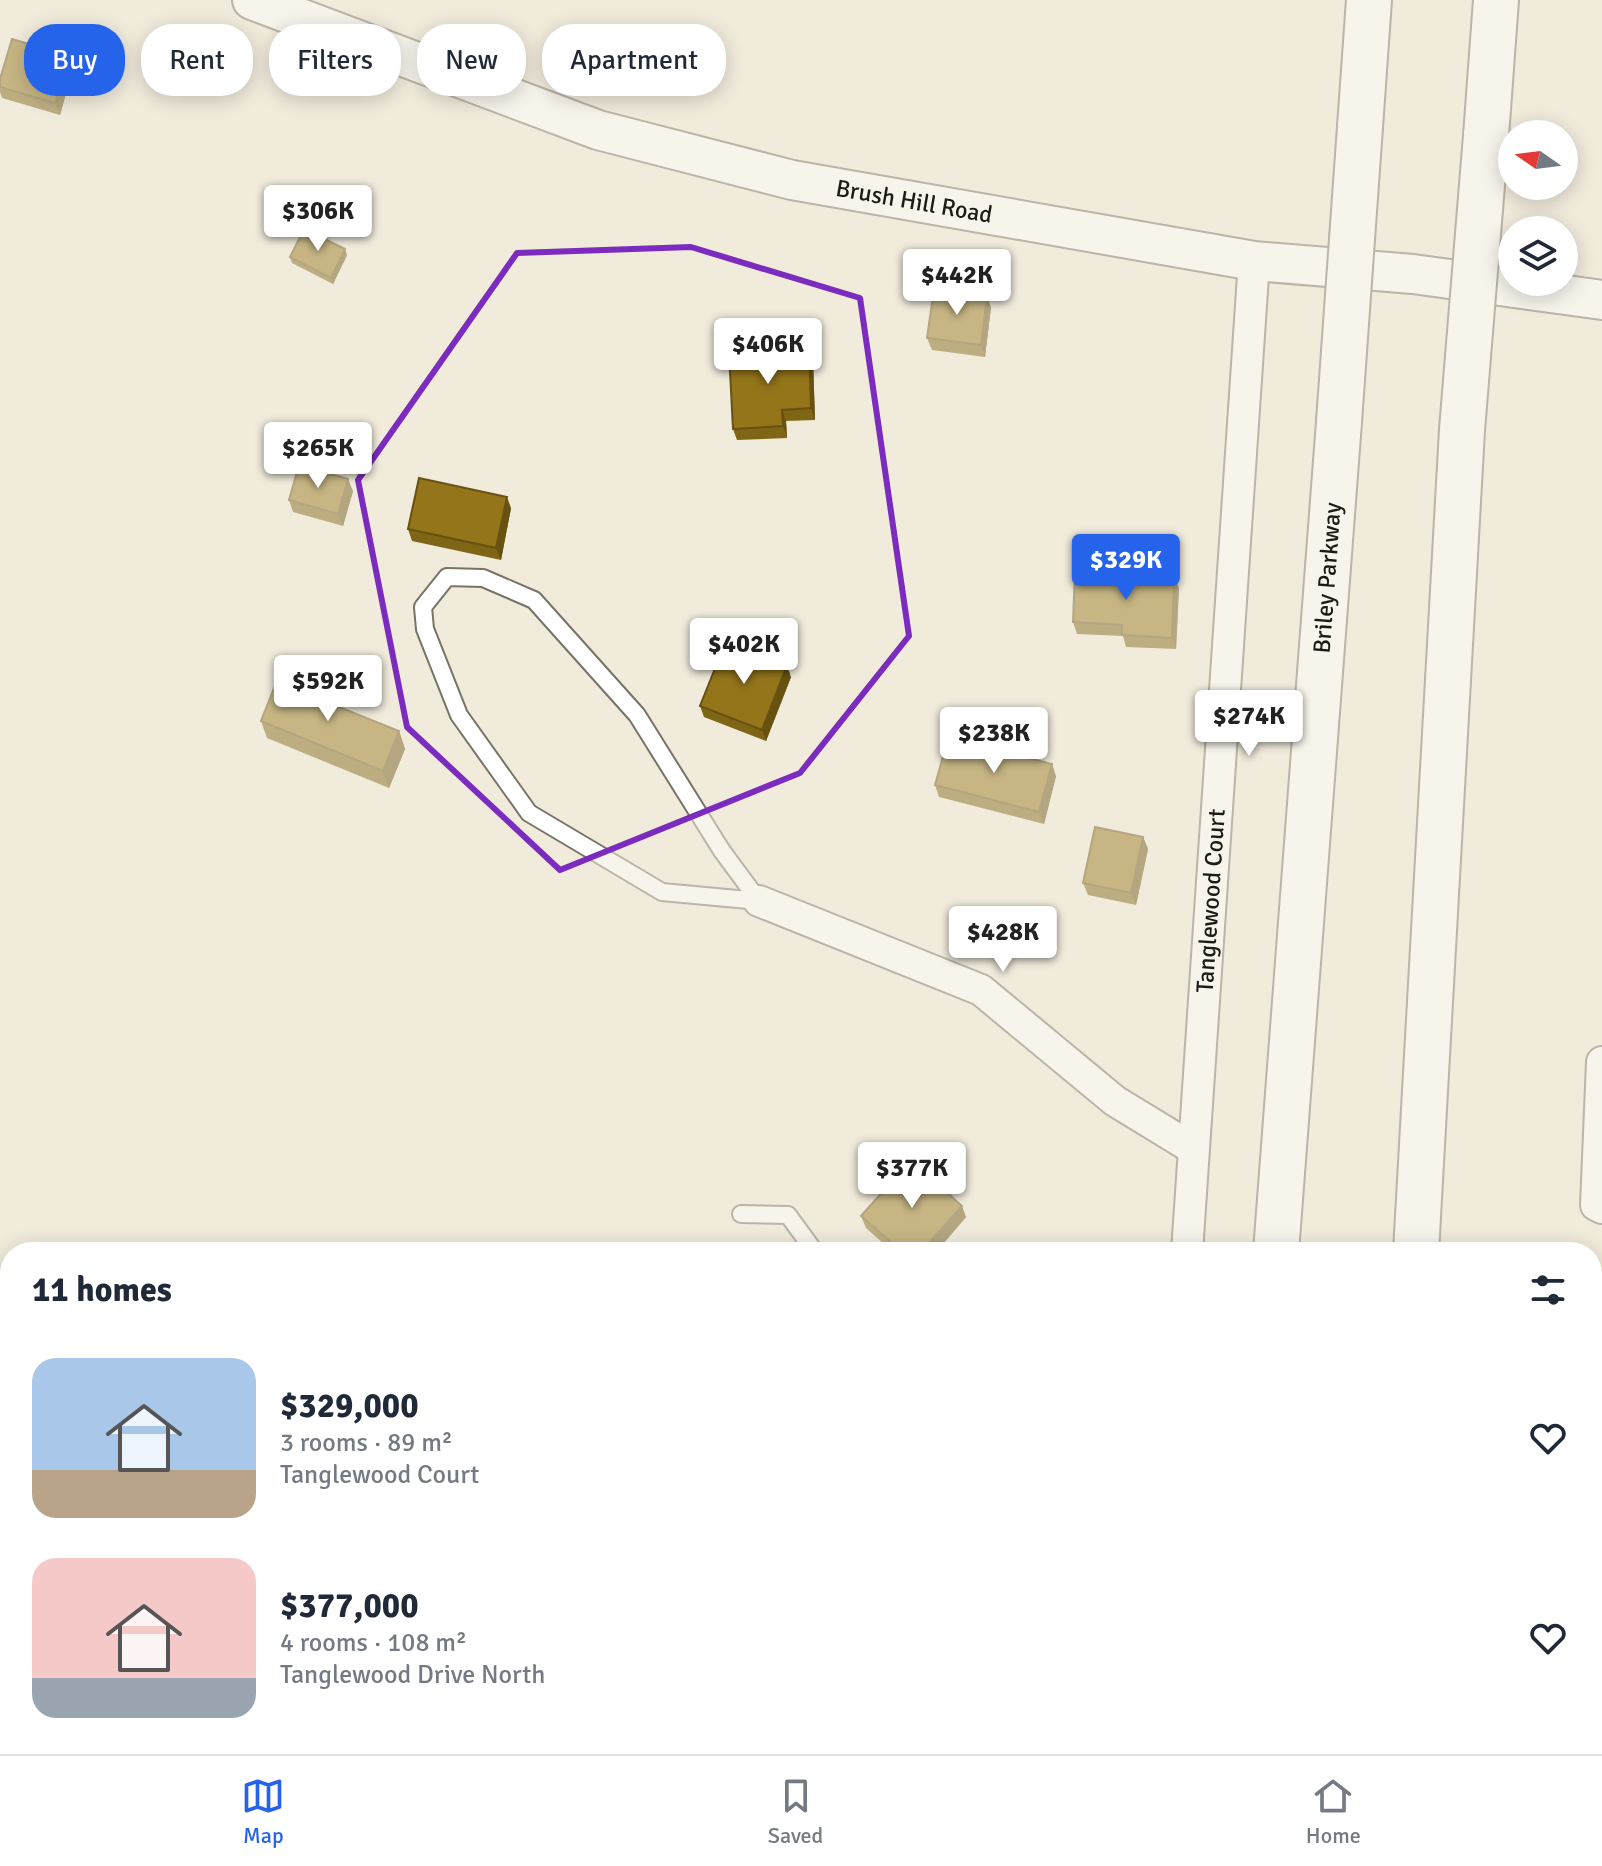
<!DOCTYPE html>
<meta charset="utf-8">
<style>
body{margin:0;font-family:Signika,sans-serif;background:#f6f6f7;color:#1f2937;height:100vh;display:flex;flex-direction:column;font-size:30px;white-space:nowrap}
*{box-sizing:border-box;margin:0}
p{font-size:26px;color:#747a83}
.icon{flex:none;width:44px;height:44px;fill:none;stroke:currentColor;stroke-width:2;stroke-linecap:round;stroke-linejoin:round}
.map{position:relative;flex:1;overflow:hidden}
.sheet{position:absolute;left:0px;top:1242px;width:1602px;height:512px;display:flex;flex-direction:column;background:#fff;border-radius:32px 32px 0 0;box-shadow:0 4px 20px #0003}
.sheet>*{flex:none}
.guide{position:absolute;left:24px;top:24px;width:800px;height:72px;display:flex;gap:16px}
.needle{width:52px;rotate:284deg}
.fabs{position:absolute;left:1498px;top:120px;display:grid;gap:16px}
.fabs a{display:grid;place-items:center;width:80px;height:80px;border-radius:50%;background:#fff;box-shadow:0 4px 20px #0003;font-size:40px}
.price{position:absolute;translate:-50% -68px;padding:0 18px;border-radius:8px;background:#fff;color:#222;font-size:26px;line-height:52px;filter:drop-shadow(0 2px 4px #0008)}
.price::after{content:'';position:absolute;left:50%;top:48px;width:24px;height:18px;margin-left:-12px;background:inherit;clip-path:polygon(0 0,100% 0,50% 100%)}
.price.on{background:#2563eb;color:#fff}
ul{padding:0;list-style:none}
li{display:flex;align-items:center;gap:24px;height:200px;padding:0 32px}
li span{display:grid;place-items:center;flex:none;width:224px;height:160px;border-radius:24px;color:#555}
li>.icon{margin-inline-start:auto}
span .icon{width:96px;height:96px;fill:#fffc;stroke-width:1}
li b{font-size:34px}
h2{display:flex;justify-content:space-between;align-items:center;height:96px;padding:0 32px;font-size:34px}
.chip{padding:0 28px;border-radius:32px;background:#fff;box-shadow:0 4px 20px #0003;font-size:28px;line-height:72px}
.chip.on{background:#2563eb;color:#fff}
.menu{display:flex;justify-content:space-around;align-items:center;height:112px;border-top:2px solid #e0e1e3;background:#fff;font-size:22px;color:#747a83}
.menu a{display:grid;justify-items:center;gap:4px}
.menu .on{color:#2563eb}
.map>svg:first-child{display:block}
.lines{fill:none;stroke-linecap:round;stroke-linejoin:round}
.service-casing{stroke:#797366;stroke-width:20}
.minor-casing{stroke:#797366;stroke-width:34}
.tertiary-casing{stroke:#797366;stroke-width:42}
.motorway-casing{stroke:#797366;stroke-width:48}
.service{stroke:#fff;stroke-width:16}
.minor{stroke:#fff;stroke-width:30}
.tertiary{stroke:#fff;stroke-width:38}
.motorway{stroke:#fff;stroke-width:44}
.motorway-bridge-casing{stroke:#797366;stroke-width:48;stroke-linecap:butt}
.motorway-bridge{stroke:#fff;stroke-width:44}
.wall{fill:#7f6516}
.shaded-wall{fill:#685212}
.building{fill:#94751a;stroke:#685212;stroke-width:2}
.marked{fill:none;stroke:#7b2cbf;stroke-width:6;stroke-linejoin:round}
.labels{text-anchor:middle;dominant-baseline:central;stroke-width:6;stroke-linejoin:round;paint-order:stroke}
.street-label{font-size:24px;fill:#1d1b16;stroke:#f1ebdc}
</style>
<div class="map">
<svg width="1602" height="1754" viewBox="0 0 1602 1754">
<rect width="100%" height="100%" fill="#f1ebdc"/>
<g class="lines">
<g class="service-casing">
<g id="service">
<path d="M447,577l36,1 51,22 103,115 85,136 37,50 -97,-9 -133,-79 -70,-98 -34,-86 -2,-22z"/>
<path d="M741,1214l47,1 27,37"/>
</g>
</g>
<g class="minor-casing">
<g id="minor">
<path d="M759,901l222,89 134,111 77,47"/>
<path d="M1602,1062l-6,143 6,3"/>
<path id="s1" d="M1187,1252l67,-991"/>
</g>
</g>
<g class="tertiary-casing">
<g id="tertiary">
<path id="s2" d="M252,0l346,130 194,50 462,81 159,13 189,26"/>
</g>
</g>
<g class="motorway-casing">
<g id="motorway">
<path d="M1360,127l9,-127"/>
<path d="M1486,136l10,-136"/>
<path id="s3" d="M1276,1252l63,-830"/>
<path d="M1416,1252l46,-822"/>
<path d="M1236,1754l1,-10"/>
<path d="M1383,1754l1,-10"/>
</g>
</g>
<use href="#service" class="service"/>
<use href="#minor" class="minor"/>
<use href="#tertiary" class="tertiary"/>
<use href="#motorway" class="motorway"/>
<g class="motorway-bridge-casing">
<g id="motorway-bridge">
<path d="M1339,422l21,-295"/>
<path d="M1462,430l24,-294"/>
</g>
</g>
<use href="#motorway-bridge" class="motorway-bridge"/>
</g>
<g class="wall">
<path d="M69,56l4,12 -13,47 -58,-17 -2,-6v-13z"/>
<path d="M347,255l-14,29 -41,-21 -2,-6z"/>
<path d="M991,307l-6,50 -53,-7 -5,-12z"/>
<path d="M813,360l2,60 -29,1 1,17 -50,2 -4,-11z"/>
<path d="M353,491l-10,35 -50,-14 -4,-12z"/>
<path d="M511,508l-10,52 -89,-19 -4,-12z"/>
<path d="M1179,588l-3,61 -50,-2 -3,-11 -46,-2 -4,-12z"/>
<path d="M791,677l-25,64 -62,-24 -4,-11z"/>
<path d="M338,696l5,13 56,22 6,18 -16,39 -122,-50 -6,-17z"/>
<path d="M1056,776l-12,48 -105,-27 -4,-12z"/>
<path d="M1143,837l5,12 -12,56 -48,-10 -5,-12z"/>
<path d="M861,1216l105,1 -30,35h-43l-27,-24z"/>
</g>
<g class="shaded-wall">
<path d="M69,56l4,12 -13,47 -5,-12z"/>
<path d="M345,249l2,6 -14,29 -2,-6z"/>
<path d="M987,296l4,11 -6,50 -4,-12z"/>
<path d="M809,348l4,12 2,60 -4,-12z"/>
<path d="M782,410l4,11 1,17 -4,-12z"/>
<path d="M348,479l5,12 -10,35 -5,-12z"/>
<path d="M507,497l4,11 -10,52 -5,-12z"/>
<path d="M1174,576l5,12 -3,61 -4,-11z"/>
<path d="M787,665l4,12 -25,64 -4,-11z"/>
<path d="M338,696l6,17 -10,-8z"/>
<path d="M399,731l6,18 -16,39 -6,-17z"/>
<path d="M1052,764l4,12 -12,48 -5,-12z"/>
<path d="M1143,837l5,12 -12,56 -5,-12z"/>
<path d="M962,1206l4,11 -30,35h-15z"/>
</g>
<g class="building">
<path d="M12,39l57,17 -14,47 -55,-16v-8z"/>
<path d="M304,229l41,20 -14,29 -41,-21z"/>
<path d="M934,289l53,7 -6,49 -54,-7z"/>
<path d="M809,348l2,60 -29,2 1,16 -50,3 -4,-77z"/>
<path d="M299,465l49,14 -10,35 -49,-14z"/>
<path d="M419,478l88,19 -11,51 -88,-19z"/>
<path d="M1075,571l99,5 -2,62 -50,-3v-10l-49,-3z"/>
<path d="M726,641l61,24 -25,65 -62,-24z"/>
<path d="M280,673l58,23 -4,9 65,26 -16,40 -122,-50z"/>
<path d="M948,738l104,26 -13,48 -104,-27z"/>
<path d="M1095,827l48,10 -12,56 -48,-10z"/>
<path d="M911,1160l51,46 -41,46h-19l-41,-36z"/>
</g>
<path d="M0 0H1602V1754H0ZM691,247l169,51 49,338 -109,137 -240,97 -153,-143 -49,-247 159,-227z" fill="#f1ebdc" fill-opacity=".55" fill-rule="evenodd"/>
<path class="marked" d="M691,247l169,51 49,338 -109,137 -240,97 -153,-143 -49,-247 159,-227z"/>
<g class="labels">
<g class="street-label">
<text stroke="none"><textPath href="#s2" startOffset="694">Brush Hill Road</textPath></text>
<text stroke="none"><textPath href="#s3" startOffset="676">Briley Parkway</textPath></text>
<text stroke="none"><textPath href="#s1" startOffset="352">Tanglewood Court</textPath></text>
</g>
</g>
</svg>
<div class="fabs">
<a><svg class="needle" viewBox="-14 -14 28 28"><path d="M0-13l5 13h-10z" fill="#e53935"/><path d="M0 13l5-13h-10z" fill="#747a83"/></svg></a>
<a><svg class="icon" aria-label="layers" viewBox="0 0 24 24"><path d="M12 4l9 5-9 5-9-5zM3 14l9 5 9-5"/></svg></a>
</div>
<b class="price" style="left:318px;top:253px">$306K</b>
<b class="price" style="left:957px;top:317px">$442K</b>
<b class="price" style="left:768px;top:386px">$406K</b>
<b class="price" style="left:318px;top:490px">$265K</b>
<b class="price on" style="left:1126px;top:602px">$329K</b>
<b class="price" style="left:744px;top:686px">$402K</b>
<b class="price" style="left:328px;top:723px">$592K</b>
<b class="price" style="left:1249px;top:758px">$274K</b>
<b class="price" style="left:994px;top:775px">$238K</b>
<b class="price" style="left:1003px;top:974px">$428K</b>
<b class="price" style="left:912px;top:1210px">$377K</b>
<div class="guide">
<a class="chip on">Buy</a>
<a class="chip">Rent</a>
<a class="chip">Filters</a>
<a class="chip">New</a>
<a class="chip">Apartment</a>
</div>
<section class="sheet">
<h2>11 homes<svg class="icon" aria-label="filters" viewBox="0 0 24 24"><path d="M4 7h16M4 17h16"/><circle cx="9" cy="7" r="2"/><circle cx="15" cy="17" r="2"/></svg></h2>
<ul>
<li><span style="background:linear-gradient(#a9c7e8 70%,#b9a48a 0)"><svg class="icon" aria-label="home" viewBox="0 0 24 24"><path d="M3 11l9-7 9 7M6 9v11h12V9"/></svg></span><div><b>$329,000</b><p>3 rooms · 89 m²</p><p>Tanglewood Court</p></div><svg class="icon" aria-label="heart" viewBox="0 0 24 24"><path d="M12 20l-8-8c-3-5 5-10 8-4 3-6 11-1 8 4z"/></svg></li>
<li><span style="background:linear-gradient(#f6c9c9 75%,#9aa5b1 0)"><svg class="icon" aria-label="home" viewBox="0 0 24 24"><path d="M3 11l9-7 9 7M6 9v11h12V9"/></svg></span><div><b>$377,000</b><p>4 rooms · 108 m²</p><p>Tanglewood Drive North</p></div><svg class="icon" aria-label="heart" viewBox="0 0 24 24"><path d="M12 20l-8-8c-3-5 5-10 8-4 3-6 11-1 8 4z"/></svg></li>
</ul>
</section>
</div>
<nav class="menu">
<a class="on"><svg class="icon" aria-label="map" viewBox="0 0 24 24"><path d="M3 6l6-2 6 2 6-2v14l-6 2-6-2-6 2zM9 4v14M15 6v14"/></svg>Map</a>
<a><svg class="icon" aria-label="saved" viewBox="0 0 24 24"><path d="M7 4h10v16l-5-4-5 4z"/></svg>Saved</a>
<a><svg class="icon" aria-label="home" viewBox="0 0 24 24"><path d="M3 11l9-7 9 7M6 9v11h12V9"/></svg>Home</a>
</nav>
